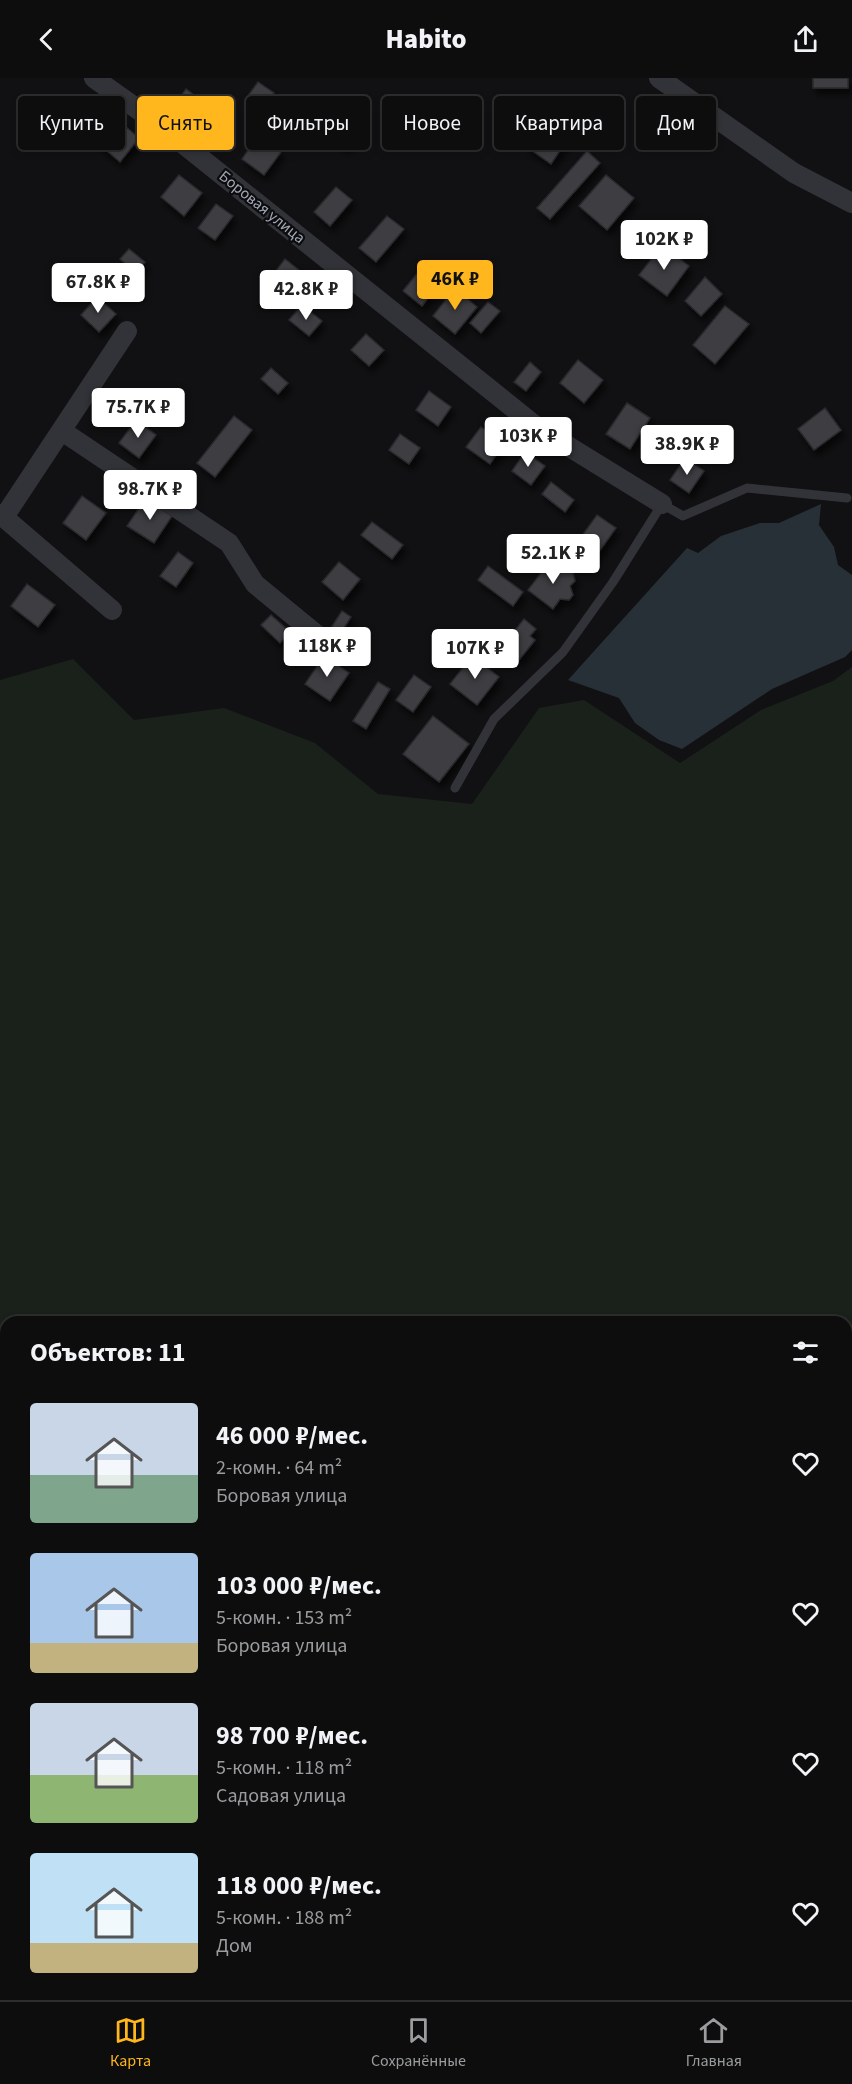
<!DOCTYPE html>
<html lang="ru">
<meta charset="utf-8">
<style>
body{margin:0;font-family:"Source Sans 3",sans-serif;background:#161617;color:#f1f3f6;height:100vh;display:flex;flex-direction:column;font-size:22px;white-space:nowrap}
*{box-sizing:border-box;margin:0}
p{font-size:20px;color:#9a9c9e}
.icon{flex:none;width:33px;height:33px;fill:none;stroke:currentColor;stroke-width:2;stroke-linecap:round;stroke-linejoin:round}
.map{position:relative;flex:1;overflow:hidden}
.sheet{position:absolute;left:0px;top:1238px;width:852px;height:686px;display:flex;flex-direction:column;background:#0d0d0e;border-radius:18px 18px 0 0;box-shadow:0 3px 9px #0003,0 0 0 2px #2d2d2e}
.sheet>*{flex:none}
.top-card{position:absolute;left:18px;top:18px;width:816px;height:54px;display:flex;gap:12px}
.price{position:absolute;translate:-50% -51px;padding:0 14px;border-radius:6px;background:#fff;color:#222;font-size:20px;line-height:39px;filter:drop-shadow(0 2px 3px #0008)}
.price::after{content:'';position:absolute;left:50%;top:36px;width:18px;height:14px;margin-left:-9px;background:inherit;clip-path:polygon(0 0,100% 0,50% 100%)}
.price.selected{background:#ffb71d;color:#111}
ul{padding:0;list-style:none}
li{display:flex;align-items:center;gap:18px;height:150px;padding:0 30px}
li span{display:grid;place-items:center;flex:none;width:168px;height:120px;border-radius:6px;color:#555}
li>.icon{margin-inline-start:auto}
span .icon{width:72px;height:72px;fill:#fffc;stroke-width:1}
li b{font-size:26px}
h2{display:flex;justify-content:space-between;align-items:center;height:72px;padding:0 30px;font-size:26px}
.chip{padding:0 21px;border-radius:6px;background:#0d0d0e;box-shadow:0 3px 9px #0003,0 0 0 2px #2d2d2e;font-size:21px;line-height:54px}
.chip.selected{background:#ffb71d;color:#111}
header{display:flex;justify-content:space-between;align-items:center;height:78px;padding:0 30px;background:#0d0d0e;font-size:27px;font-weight:800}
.tab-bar{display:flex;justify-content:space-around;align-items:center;height:84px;border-top:2px solid #2d2d2e;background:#0d0d0e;font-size:16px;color:#9a9c9e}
.tab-bar a{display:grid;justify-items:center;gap:3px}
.tab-bar .selected{color:#ffb71d}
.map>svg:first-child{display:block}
.green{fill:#19211a}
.water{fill:#273037}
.building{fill:#3d3e43;stroke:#2b2b2f;stroke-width:1.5;filter:url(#shadow)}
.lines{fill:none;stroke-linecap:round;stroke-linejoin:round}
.path{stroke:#383a3f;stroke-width:3;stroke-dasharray:3 4.5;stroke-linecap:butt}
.service{stroke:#323338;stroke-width:9}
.minor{stroke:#323338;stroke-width:20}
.labels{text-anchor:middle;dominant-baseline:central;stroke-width:4.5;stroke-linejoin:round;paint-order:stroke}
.street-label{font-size:16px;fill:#a1a7b5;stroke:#0c0c0e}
</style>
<header><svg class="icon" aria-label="back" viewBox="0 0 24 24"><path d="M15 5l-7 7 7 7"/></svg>Habito<svg class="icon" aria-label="share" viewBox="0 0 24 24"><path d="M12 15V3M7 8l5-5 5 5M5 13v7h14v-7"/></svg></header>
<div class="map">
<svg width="852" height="1922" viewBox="0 0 852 1922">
<defs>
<filter id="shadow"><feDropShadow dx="3.5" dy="6" stdDeviation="3" flood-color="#0009"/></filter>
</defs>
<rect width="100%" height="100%" fill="#111113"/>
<g class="green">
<path d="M73,581l61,61 90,-12 91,35 63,51 94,10 67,-96 45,-8 96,63 81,-53 72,-29 19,-14v1265l-6,16v-626h-840v570l-6,-2v-1210z"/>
<path d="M727,1917h101l-1,5h-97z"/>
</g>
<path class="water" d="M821,426l-2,21 15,22 4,18 14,10v75l-7,7 -73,32 -90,60 -23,-9 -24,-17 -16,-25 -51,-18 119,-132 11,5 23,-17 39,-13h19z"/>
<g class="building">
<rect x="813" y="0" width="35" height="10"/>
<path d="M258,4l16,11 -13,18 -16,-11z"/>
<path d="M186,11l20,15 -15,21 -20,-15z"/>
<path d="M63,23l21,15 -12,18 -22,-16z"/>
<path d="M435,24l20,14 -14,19 -20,-14z"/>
<path d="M344,32l19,17 -18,21 -20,-17z"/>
<path d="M112,37l27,23 -19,24 -27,-23z"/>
<path d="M549,37l24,16 -22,33 -24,-17z"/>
<path d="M258,58l23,16 -17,23 -22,-16z"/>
<path d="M587,73l13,12 -50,56 -13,-11z"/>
<path d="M179,97l23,18 -18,23 -23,-19z"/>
<path d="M606,97l28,23 -27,32 -28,-24z"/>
<path d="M336,109l16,13 -22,26 -16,-14z"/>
<path d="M216,126l17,12 -18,24 -17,-12z"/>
<path d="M387,138l17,13 -28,33 -17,-14z"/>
<path d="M662,167l27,21 -22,30 -28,-21z"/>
<path d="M129,171l16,13 -9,11 -16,-14z"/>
<path d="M285,181l20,16 -13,17 -20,-16z"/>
<path d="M420,192l19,14 -17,22 -19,-15z"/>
<path d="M705,199l17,17 -21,22 -16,-15z"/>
<path d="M455,210l22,19 -22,27 -22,-18z"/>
<path d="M97,219l19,17 -17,18 -18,-17z"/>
<path d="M488,224l12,9 -19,22 -11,-10z"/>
<path d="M302,227l20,16 -13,15 -20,-16z"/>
<path d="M725,228l24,18 -34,40 -22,-19z"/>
<path d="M366,256l18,16 -15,16 -18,-16z"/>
<path d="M578,282l25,20 -19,23 -24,-20z"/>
<path d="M530,284l11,10 -15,19 -12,-9z"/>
<path d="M271,290l17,15 -10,11 -17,-15z"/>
<path d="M429,313l22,16 -13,19 -22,-16z"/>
<path d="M627,325l23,15 -20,31 -24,-15z"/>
<path d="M825,330l16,22 -27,20 -16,-21z"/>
<path d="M234,338l18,14 -37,47 -18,-14z"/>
<path d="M136,342l20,15 -17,23 -20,-15z"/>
<path d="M481,349l23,17 -14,20 -24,-17z"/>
<path d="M400,356l20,14 -11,16 -20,-14z"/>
<path d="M525,374l20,14 -14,19 -19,-14z"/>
<path d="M685,380l19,13 -15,22 -19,-13z"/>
<path d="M551,404l23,18 -9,12 -23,-18z"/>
<path d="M82,418l24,17 -20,27 -23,-17z"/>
<path d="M145,421l27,17 -18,27 -27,-17z"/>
<path d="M597,437l19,13 -23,32 -19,-13z"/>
<path d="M372,444l31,23 -11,14 -31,-24z"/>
<path d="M178,474l15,11 -17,24 -16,-11z"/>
<path d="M550,483l11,9 12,3 2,8 -5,5 3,9 -4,5 -9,-1 -7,10 -25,-19z"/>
<path d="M339,484l21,17 -17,21 -21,-18z"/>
<path d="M488,488l35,26 -10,14 -35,-26z"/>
<path d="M27,506l28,21 -17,22 -27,-21z"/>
<path d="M342,533l9,6 -13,20 -9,-6z"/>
<path d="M271,537l19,17 -10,11 -19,-18z"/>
<path d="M524,541l12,10 -6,7 5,4 -16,20 -17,-13z"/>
<path d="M324,578l25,17 -19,28 -25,-17z"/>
<path d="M472,578l27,21 -22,28 -27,-21z"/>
<path d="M414,597l17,12 -18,25 -17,-12z"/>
<path d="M378,604l12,7 -24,40 -13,-8z"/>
<path d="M433,638l36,28 -30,38 -36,-28z"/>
</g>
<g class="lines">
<g class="path">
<path d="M846,1893l6,-13"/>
<path d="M836,1922l2,-5"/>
</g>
<path class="service" d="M455,710l39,-69 69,-67 50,-70 49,-78 21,12 64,-28 100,10"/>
<g class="minor">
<path d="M94,0l63,45 380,304 125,77"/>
<path d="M659,0l135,95 58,30"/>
<path d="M62,353l167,112 26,41 62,51"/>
<path d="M0,436l112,96"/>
<path d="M4,439l123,-186"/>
<path d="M282,1917l5,5"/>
<path d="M139,1922l5,-5"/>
</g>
</g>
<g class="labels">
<g class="street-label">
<text transform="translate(262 129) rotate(39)">Боровая улица</text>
</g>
</g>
</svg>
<b class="price" style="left:664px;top:193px">102K ₽</b>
<b class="price selected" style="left:455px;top:233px">46K ₽</b>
<b class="price" style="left:98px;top:236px">67.8K ₽</b>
<b class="price" style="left:306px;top:243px">42.8K ₽</b>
<b class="price" style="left:138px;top:361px">75.7K ₽</b>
<b class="price" style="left:528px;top:390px">103K ₽</b>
<b class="price" style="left:687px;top:398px">38.9K ₽</b>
<b class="price" style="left:150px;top:443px">98.7K ₽</b>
<b class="price" style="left:553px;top:507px">52.1K ₽</b>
<b class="price" style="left:327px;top:600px">118K ₽</b>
<b class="price" style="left:475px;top:602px">107K ₽</b>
<div class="top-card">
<a class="chip">Купить</a>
<a class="chip selected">Снять</a>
<a class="chip">Фильтры</a>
<a class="chip">Новое</a>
<a class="chip">Квартира</a>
<a class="chip">Дом</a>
</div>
<section class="sheet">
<h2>Объектов: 11<svg class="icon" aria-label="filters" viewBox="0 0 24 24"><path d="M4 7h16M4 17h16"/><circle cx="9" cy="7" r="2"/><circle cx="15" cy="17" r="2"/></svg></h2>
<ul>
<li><span style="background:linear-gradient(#c9d6e8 60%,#7fa58c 0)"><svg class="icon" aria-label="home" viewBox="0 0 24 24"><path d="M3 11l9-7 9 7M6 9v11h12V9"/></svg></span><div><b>46 000 ₽/мес.</b><p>2-комн. · 64 m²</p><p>Боровая улица</p></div><svg class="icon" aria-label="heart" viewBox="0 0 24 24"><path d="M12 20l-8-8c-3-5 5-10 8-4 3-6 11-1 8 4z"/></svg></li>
<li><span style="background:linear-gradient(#a9c7e8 75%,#c2b280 0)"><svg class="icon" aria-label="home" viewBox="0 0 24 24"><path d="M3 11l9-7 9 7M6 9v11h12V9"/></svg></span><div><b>103 000 ₽/мес.</b><p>5-комн. · 153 m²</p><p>Боровая улица</p></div><svg class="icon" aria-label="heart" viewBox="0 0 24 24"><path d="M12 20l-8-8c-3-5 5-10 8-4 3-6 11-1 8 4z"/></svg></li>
<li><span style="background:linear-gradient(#c9d6e8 60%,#8fb573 0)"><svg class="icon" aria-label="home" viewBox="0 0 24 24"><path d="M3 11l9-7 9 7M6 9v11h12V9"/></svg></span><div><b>98 700 ₽/мес.</b><p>5-комн. · 118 m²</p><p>Садовая улица</p></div><svg class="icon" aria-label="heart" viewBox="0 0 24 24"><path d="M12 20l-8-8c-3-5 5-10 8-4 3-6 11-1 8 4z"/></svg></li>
<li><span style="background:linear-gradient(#bfe0f5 75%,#c2b280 0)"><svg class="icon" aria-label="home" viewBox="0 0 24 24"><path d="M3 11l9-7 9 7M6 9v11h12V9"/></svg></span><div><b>118 000 ₽/мес.</b><p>5-комн. · 188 m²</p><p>Дом</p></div><svg class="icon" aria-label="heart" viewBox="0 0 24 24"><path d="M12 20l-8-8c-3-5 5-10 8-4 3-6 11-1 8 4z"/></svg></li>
</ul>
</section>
</div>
<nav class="tab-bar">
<a class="selected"><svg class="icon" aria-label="map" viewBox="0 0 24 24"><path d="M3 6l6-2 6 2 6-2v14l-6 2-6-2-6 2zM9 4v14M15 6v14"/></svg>Карта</a>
<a><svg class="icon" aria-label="saved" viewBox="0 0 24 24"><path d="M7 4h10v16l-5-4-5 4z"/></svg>Сохранённые</a>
<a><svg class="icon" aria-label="home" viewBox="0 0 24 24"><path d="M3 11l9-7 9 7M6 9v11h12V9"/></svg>Главная</a>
</nav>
